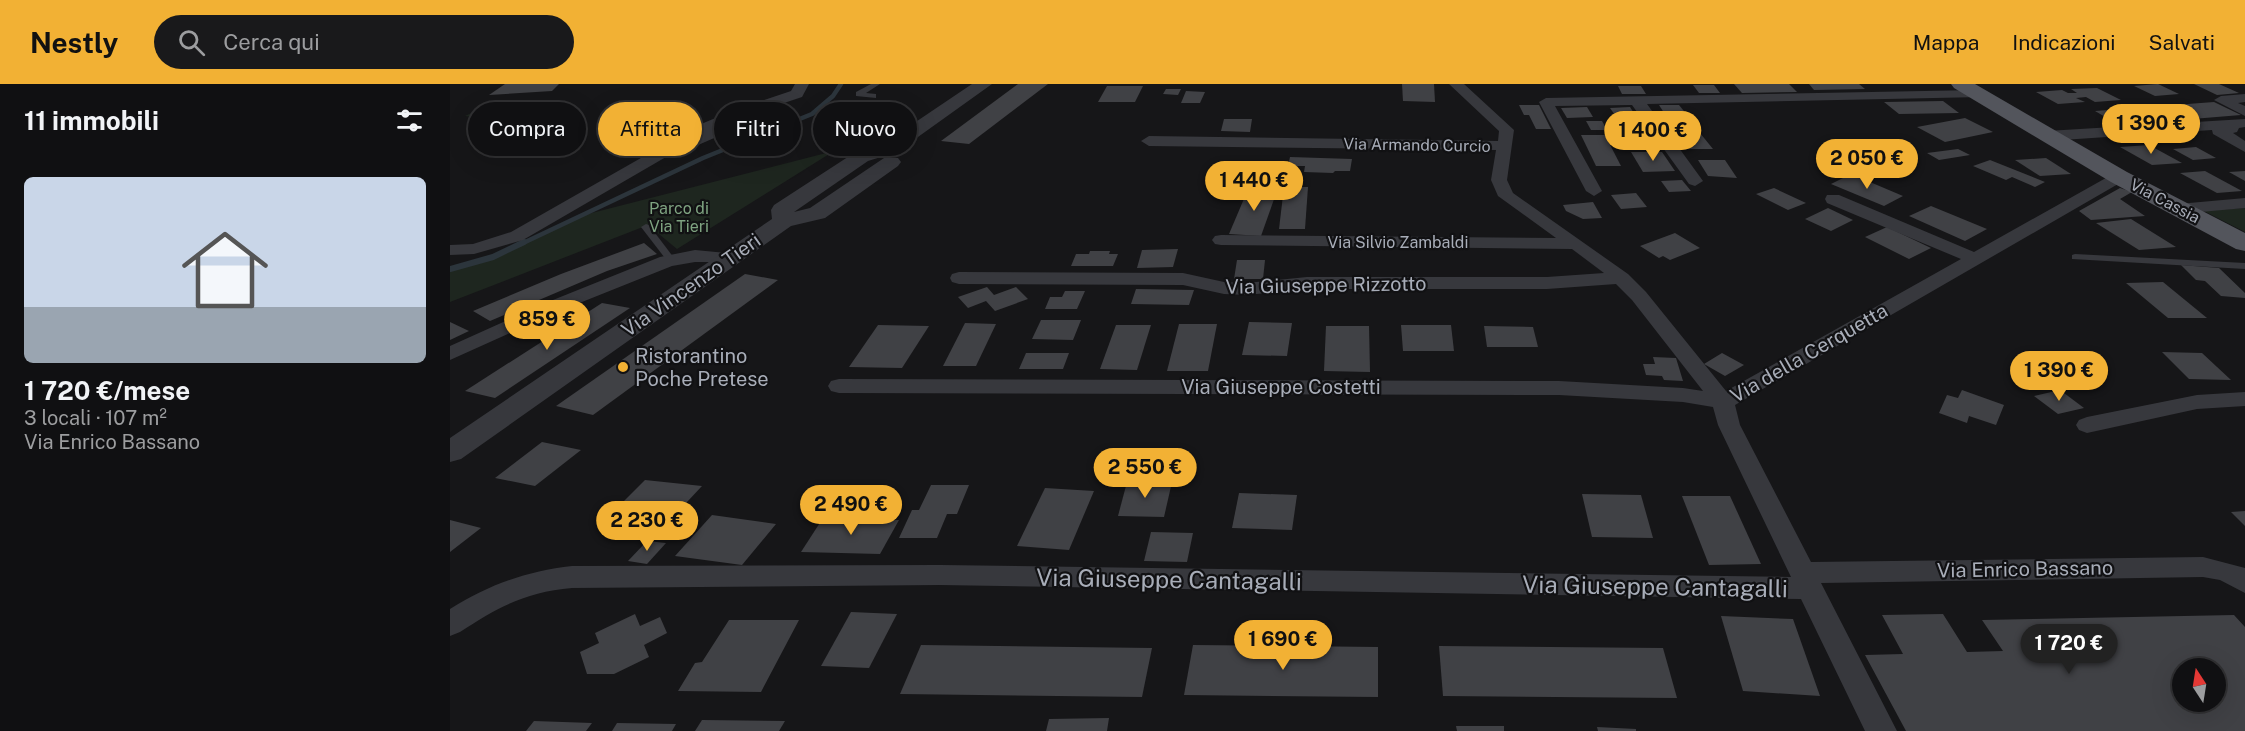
<!DOCTYPE html>
<html lang="it">
<meta charset="utf-8">
<style>
body{margin:0;font-family:"Public Sans",sans-serif;background:#19191b;color:#f1f3f6;height:100vh;display:flex;flex-direction:column;font-size:22px;white-space:nowrap}
*{box-sizing:border-box;margin:0}
p{font-size:20px;color:#9c9d9f}
.icon{flex:none;width:33px;height:33px;fill:none;stroke:currentColor;stroke-width:2;stroke-linecap:round;stroke-linejoin:round}
.map{position:relative;flex:1;overflow:hidden}
.side{display:flex;flex-direction:column;background:#101012;width:450px}
.side>*{flex:none}
.guide{position:absolute;left:18px;top:18px;width:570px;height:54px;display:flex;gap:12px}
.needle{width:39px;rotate:348deg}
.controls{position:absolute;left:1722px;top:574px;display:grid;gap:12px}
.controls a{display:grid;place-items:center;width:54px;height:54px;border-radius:50%;background:#101012;box-shadow:0 6px 24px #0002,0 0 0 2px #303032;font-size:30px}
.price{position:absolute;translate:-50% -51px;padding:0 14px;border-radius:21px;background:#f2b134;color:#111;font-size:20px;line-height:39px;filter:drop-shadow(0 2px 3px #0008)}
.price::after{content:'';position:absolute;left:50%;top:36px;width:18px;height:14px;margin-left:-9px;background:inherit;clip-path:polygon(0 0,100% 0,50% 100%)}
.price.selected{background:#222;color:#fff}
ul{padding:0;list-style:none}
li{display:grid;align-content:center;gap:12px;height:318px;padding:0 24px}
li+li{border-top:2px solid #303032}
li span{display:grid;place-items:center;height:186px;border-radius:9px;color:#555}
li>.icon{margin-inline-start:auto}
span .icon{width:108px;height:108px;fill:#fffc;stroke-width:1}
li b{font-size:26px}
h2{display:flex;justify-content:space-between;align-items:center;height:72px;padding:0 24px;font-size:26px}
.chip{padding:0 21px;border-radius:27px;background:#101012;box-shadow:0 6px 24px #0002,0 0 0 2px #303032;font-size:21px;line-height:54px}
.chip.selected{background:#f2b134;color:#111}
header{display:flex;align-items:center;gap:36px;box-sizing:border-box;height:84px;padding:0 30px;background:#f2b134;color:#111}
header strong{font-size:28px}
nav{display:flex;gap:33px;margin-inline-start:auto;font-size:21px}
.search{width:420px;height:54px;background:#19191b;display:flex;align-items:center;gap:15px;box-sizing:border-box;padding:0 21px;border-radius:33px;color:#9c9d9f;font-size:22px}
main{display:flex;flex:1;min-height:0}
.map>svg:first-child{display:block}
.green{fill:#1e261f}
.lines{fill:none;stroke-linecap:round;stroke-linejoin:round}
.stream-far1{stroke:#2c353c;stroke-width:4.5}
.stream{stroke:#2c353c;stroke-width:6}
.building{fill:#404145;fill-rule:evenodd}
.service{fill:#37383d;fill-rule:evenodd}
.minor{fill:#37383d;fill-rule:evenodd}
.tertiary{fill:#37383d;fill-rule:evenodd}
.primary{fill:#53555c;fill-rule:evenodd}
.poi-dot{fill:#f2b134;stroke:#111113;stroke-width:2}
.labels{text-anchor:middle;dominant-baseline:central;stroke-width:4.5;stroke-linejoin:round;paint-order:stroke}
.far-street-label{font-size:16px;fill:#a8adb8;stroke:#111113}
.far-park-label{font-size:16px;fill:#7fa381;stroke:#111113}
.street-label{font-size:20px;fill:#a8adb8;stroke:#111113}
.poi-label{font-size:20px;fill:#a8adb8;stroke:#111113;text-anchor:start}
.near-street-label{font-size:24px;fill:#a8adb8;stroke:#111113}
</style>
<header>
<strong>Nestly</strong>
<div class="search"><svg class="icon" aria-label="search" viewBox="0 0 24 24"><circle cx="10" cy="10" r="6"/><path d="M15 15l6 6"/></svg>Cerca qui</div>
<nav><a>Mappa</a><a>Indicazioni</a><a>Salvati</a></nav>
</header>
<main>
<section class="side">
<h2>11 immobili<svg class="icon" aria-label="filters" viewBox="0 0 24 24"><path d="M4 7h16M4 17h16"/><circle cx="9" cy="7" r="2"/><circle cx="15" cy="17" r="2"/></svg></h2>
<ul>
<li><span style="background:linear-gradient(#c9d6e8 70%,#9aa5b1 0)"><svg class="icon" aria-label="home" viewBox="0 0 24 24"><path d="M3 11l9-7 9 7M6 9v11h12V9"/></svg></span><div><b>1 720 €/mese</b><p>3 locali · 107 m²</p><p>Via Enrico Bassano</p></div></li>
</ul>
</section>
<div class="map">
<svg width="1795" height="647" viewBox="0 0 1795 647">
<rect width="100%" height="100%" fill="#161618"/>
<g class="green">
<path d="M41,20l42,4 -26,13 -42,-5z"/>
<path d="M384,67l-157,98 -29,-24 -198,77v-33l43,-12 87,-41z"/>
<path d="M1795,124v24l-41,-21z"/>
</g>
<g class="lines">
<path class="stream-far1" d="M71,160l182,-86 109,-44 21,-18 8,-12"/>
<path class="stream" d="M0,185l43,-12 31,-15"/>
</g>
<g class="building">
<path d="M55,0h54l-7,7 -63,4z"/>
<path d="M568,0h30l-79,60 -28,-3z"/>
<path d="M952,0h32l1,18 -32,-1z"/>
<path d="M1284,0h55l8,8 -55,1z"/>
<path d="M1359,0h50l6,5 -51,1z"/>
<path d="M1708,0l21,10 -24,2 -21,-10z"/>
<path d="M1744,0h25l20,9 -22,2z"/>
<path d="M1243,1h21l6,8h-21z"/>
<path d="M657,2h36l-8,16h-37z"/>
<path d="M1168,2h23l5,8h-24z"/>
<path d="M1647,4l24,12 -26,2 -9,-5 -10,1 9,4 -27,2 -22,-12 26,-2 6,3h9l-6,-4z"/>
<path d="M716,5h15l-3,6 -15,-1z"/>
<path d="M736,7l19,1 -5,11h-19z"/>
<path d="M1493,17l16,12 -60,1 -15,-12z"/>
<path d="M1764,18l27,13 -122,10 -24,-14z"/>
<path d="M1069,21h20l12,24h-15l-7,-14h-5z"/>
<path d="M1209,21h20l9,11h-22z"/>
<path d="M1137,23l6,10 -26,1 -6,-10z"/>
<path d="M1180,23l7,11h-20l-7,-10z"/>
<path d="M1515,34l28,14 -48,10 -28,-15z"/>
<path d="M774,35h28l-2,13 -29,-1z"/>
<path d="M1136,37h16l5,9h-16z"/>
<path d="M1196,43l7,10 -9,1 2,3h-22l-4,-7h8l-4,-6z"/>
<path d="M1229,49h21l13,16h-23z"/>
<path d="M1131,51h24l16,31h-25z"/>
<path d="M1699,61l33,18 -30,2 -32,-18z"/>
<path d="M1746,63l20,11 -23,2 -20,-11z"/>
<path d="M1508,65l12,6 -31,5 -12,-7z"/>
<path d="M1181,68h31l13,19 -32,1z"/>
<path d="M840,73l62,2 -2,12h-15l-2,2 -29,-1 1,-6h-17z"/>
<path d="M1596,74l25,16 -31,2 -25,-16z"/>
<path d="M1248,76h27l12,18 -29,-2z"/>
<path d="M1540,76l55,22 -10,5 -23,-10 -6,3 -33,-14z"/>
<path d="M1755,87l37,20 -25,2 -37,-20z"/>
<path d="M1795,87v10l-16,-9z"/>
<path d="M1401,90l52,22 -19,10 -53,-22z"/>
<path d="M1232,96l9,11 -22,1 -8,-11z"/>
<path d="M799,103l29,1 -17,48 -32,-2z"/>
<path d="M834,103h24l-3,42h-26z"/>
<path d="M1324,104l32,15 -18,7 -32,-16z"/>
<path d="M1670,104l12,4 -12,7 25,17 -54,4 -12,-9z"/>
<path d="M1186,109l11,14 -26,2 -10,-14z"/>
<path d="M1143,118l9,16 -19,1 -17,-8 -3,-6z"/>
<path d="M1481,122l56,23 -22,12 -56,-25z"/>
<path d="M1378,124l25,12 -22,11 -26,-12z"/>
<path d="M1681,135l45,28 -37,3 -43,-27z"/>
<path d="M1437,143l44,21 -22,11 -44,-22z"/>
<path d="M1225,149l25,15 -30,12 -7,-4 -4,2 -19,-12z"/>
<path d="M194,159l13,11 -50,17 -117,50 -17,-10 88,-37z"/>
<path d="M728,165l-5,18 -36,1 5,-18z"/>
<path d="M640,167h20l-1,3h9l-5,12h-42l5,-12h13z"/>
<path d="M787,176h28l-2,19h-29z"/>
<path d="M1731,181l38,3 26,25v5l-24,-2 -16,-15 -9,-1z"/>
<path d="M295,190l33,6 -185,135 -37,-9z"/>
<path d="M1713,198l44,36h-39l-42,-35z"/>
<path d="M537,203l7,8 22,-8 12,12 -33,12 -9,-10 -18,7 -10,-11z"/>
<path d="M686,205l58,1 -5,15 -58,-1z"/>
<path d="M615,207h20l-8,18h-32l5,-12h12z"/>
<path d="M152,219l28,5 -135,90 -30,-7z"/>
<path d="M591,236h40l-8,20 -41,-1z"/>
<path d="M0,238l19,9 -19,9z"/>
<path d="M799,238l43,1 -5,33 -45,-1z"/>
<path d="M515,239l31,1 -20,42h-33z"/>
<path d="M729,240h38l-9,47h-41z"/>
<path d="M428,241l51,1 -27,42 -53,-1z"/>
<path d="M666,241h35l-14,45 -37,-1z"/>
<path d="M951,241h50l3,26h-51z"/>
<path d="M876,242h43l1,46 -46,-1z"/>
<path d="M1034,242l49,1 5,20h-51z"/>
<path d="M1712,268l40,1 29,27 -42,-1z"/>
<path d="M576,269h43l-6,16h-44z"/>
<path d="M1272,269l22,12 -19,11 -21,-12z"/>
<path d="M1203,273l23,1 7,23 -19,-1 -2,-4 -16,-1 -3,-11h12z"/>
<path d="M1512,306l42,15 -8,20 -27,-9 -2,7 -28,-10 8,-18 11,3z"/>
<path d="M1610,306l24,18 -26,6 -24,-18z"/>
<path d="M92,358l39,8 -46,36 -40,-8z"/>
<path d="M195,396l57,6 -44,47 -60,-6z"/>
<path d="M677,398h45l-8,35 -46,-1z"/>
<path d="M481,401h38l-12,29h-10l-10,24h-38l13,-28h7z"/>
<path d="M595,404l49,3 -25,59 -52,-4z"/>
<path d="M789,409l58,2 -5,35 -60,-2z"/>
<path d="M1132,410l59,1 12,43 -61,-1z"/>
<path d="M1232,412h48l31,68 -52,1z"/>
<path d="M1795,427v15l-14,-14z"/>
<path d="M262,431l64,9 -34,41 -67,-9z"/>
<path d="M373,434l76,2 -19,34 -79,-2z"/>
<path d="M0,436l31,8 -31,24z"/>
<path d="M701,448l42,1 -6,29 -43,-1z"/>
<path d="M197,457l19,2 -19,21 -19,-3z"/>
<path d="M401,528l46,2 -28,54 -48,-2z"/>
<path d="M185,530l5,12 20,-9 7,16 -23,12 5,12 -35,17h-27l-7,-22 19,-9 -4,-10z"/>
<path d="M1493,530l24,38 36,-1 -21,-31 252,-5 11,12v104h-339l-41,-76 38,-1 -21,-39zM1732,585h34v33h-34z"/>
<path d="M1271,532l72,3 27,77 -77,-5z"/>
<path d="M279,536h70l-38,72 -83,-1 17,-28 7,-1z"/>
<path d="M471,561l231,3 -10,49 -242,-3z"/>
<path d="M743,561l185,2v50l-194,-2z"/>
<path d="M989,562l224,2 14,50 -234,-2z"/>
<path d="M659,634l-2,13h-61l3,-12z"/>
<path d="M252,636l83,1 -6,10h-84z"/>
<path d="M84,637l58,2 -6,8h-60z"/>
<path d="M167,639l59,1 -4,7h-60z"/>
<path d="M1006,642h48v5h-47z"/>
<path d="M1147,643l39,2v2h-38z"/>
</g>
<g class="lines">
<g class="service">
<path d="M421,0h9l-14,9 10,1v4l-20,-2v-4z"/>
<path d="M196,140l3,1 25,33v4h-6l-27,-35z"/>
<path d="M1625,170l170,9v6l-173,-10v-4z"/>
</g>
<g class="minor">
<path d="M345,0h14l-7,13 -30,10 -12,11 -71,31 -11,1 -155,90 -49,14 -24,1v-10l23,-1 38,-12 151,-86 -2,-3 3,-3 74,-31 54,-18z"/>
<path d="M999,0h15l50,46 -7,50 6,13 115,81 18,18 80,99 235,-132 -134,-56 -2,-4 2,-4h12l135,57 139,-78h12l2,3 -2,3 -390,225 5,20 71,137 392,-5 42,11v25l-25,-13 -17,-3 -382,6 76,148h-32l-64,-132 -861,-14 -368,3c-46,4 -74,19 -112,44l-10,4v-27c38,-24 77,-38 122,-43l368,-1 851,12 -73,-152 -5,-18 -30,-5 -124,-7 -720,-2 -8,-2 -3,-5 3,-5 8,-2 720,2 124,7 20,3 -71,-91 -16,-16 -69,5h-240l-61,6 -22,-1 -41,-9 -224,-1 -7,-2 -2,-4 2,-4 7,-2 224,1 41,9 22,1 61,-6h240l57,-4 -32,-24 -351,-4 -6,-1 -3,-4 3,-4 6,-1 335,3 -58,-42 -7,-16 5,-30 -347,-4 -8,-5 8,-5 349,5 1,-10z"/>
<path d="M1527,6l5,1 2,3 -2,3 -335,7 56,77 -8,5 -6,-2 -57,-79 -77,1 47,85 -8,5 -8,-5 -47,-89 7,-4z"/>
<path d="M1795,10v8l-7,1 7,3v10l-31,-16 7,-4z"/>
<path d="M1795,35v8l-6,1 -2,4 -4,1 12,8v11l-32,-18 -1,-4 -165,11 -8,-5 8,-5z"/>
<path d="M1795,114v10l-67,6 -6,-1 -3,-4 3,-4 6,-1z"/>
<path d="M245,166l42,4 2,4 -2,4h-42l-23,4 -115,46 -107,48v-14l93,-42 117,-47z"/>
<path d="M1795,308v14l-48,3 -110,24 -8,-3 -3,-5 3,-5 8,-3 110,-22z"/>
</g>
<path class="tertiary" d="M522,0h20l-95,68 -29,9 -74,51 16,-4 74,-50h14l3,4 -3,4 -73,52 -34,8 -330,233 -11,3v-24l322,-219 -1,-9 3,-5 80,-52 29,-9z"/>
<path class="primary" d="M1501,0h24l152,88 118,61v18l-9,-2 -125,-67 -157,-94z"/>
</g>
<circle class="poi-dot" cx="173" cy="283" r="6"/>
<g class="labels">
<g class="far-street-label">
<text transform="translate(967 61) rotate(1)">Via Armando Curcio</text>
<text transform="translate(1715 117) rotate(28)">Via Cassia</text>
<text x="948" y="158">Via Silvio Zambaldi</text>
</g>
<g class="far-park-label">
<text x="229" y="124">Parco di<tspan x="229" dy="18">Via Tieri</tspan></text>
</g>
<g class="street-label">
<text transform="translate(241 201) rotate(-35)">Via Vincenzo Tieri</text>
<text transform="translate(876 201) rotate(-1)">Via Giuseppe Rizzotto</text>
<text transform="translate(1359 269) rotate(-30)">Via della Cerquetta</text>
<text x="831" y="303">Via Giuseppe Costetti</text>
<text transform="translate(1575 485) rotate(-1)">Via Enrico Bassano</text>
</g>
<g class="poi-label">
<text x="185" y="272">Ristorantino<tspan x="185" dy="23">Poche Pretese</tspan></text>
</g>
<g class="near-street-label">
<text transform="translate(719 495) rotate(1)">Via Giuseppe Cantagalli</text>
<text transform="translate(1205 502) rotate(1)">Via Giuseppe Cantagalli</text>
</g>
</g>
</svg>
<div class="controls">
<a><svg class="needle" viewBox="-14 -14 28 28"><path d="M0-13l5 13h-10z" fill="#e53935"/><path d="M0 13l5-13h-10z" fill="#9c9d9f"/></svg></a>
</div>
<b class="price" style="left:1701px;top:71px">1 390 €</b>
<b class="price" style="left:1203px;top:78px">1 400 €</b>
<b class="price" style="left:1417px;top:106px">2 050 €</b>
<b class="price" style="left:804px;top:128px">1 440 €</b>
<b class="price" style="left:97px;top:267px">859 €</b>
<b class="price" style="left:1609px;top:318px">1 390 €</b>
<b class="price" style="left:695px;top:415px">2 550 €</b>
<b class="price" style="left:401px;top:452px">2 490 €</b>
<b class="price" style="left:197px;top:468px">2 230 €</b>
<b class="price" style="left:833px;top:587px">1 690 €</b>
<b class="price selected" style="left:1619px;top:591px">1 720 €</b>
<div class="guide">
<a class="chip">Compra</a>
<a class="chip selected">Affitta</a>
<a class="chip">Filtri</a>
<a class="chip">Nuovo</a>
</div>
</div>
</main>
